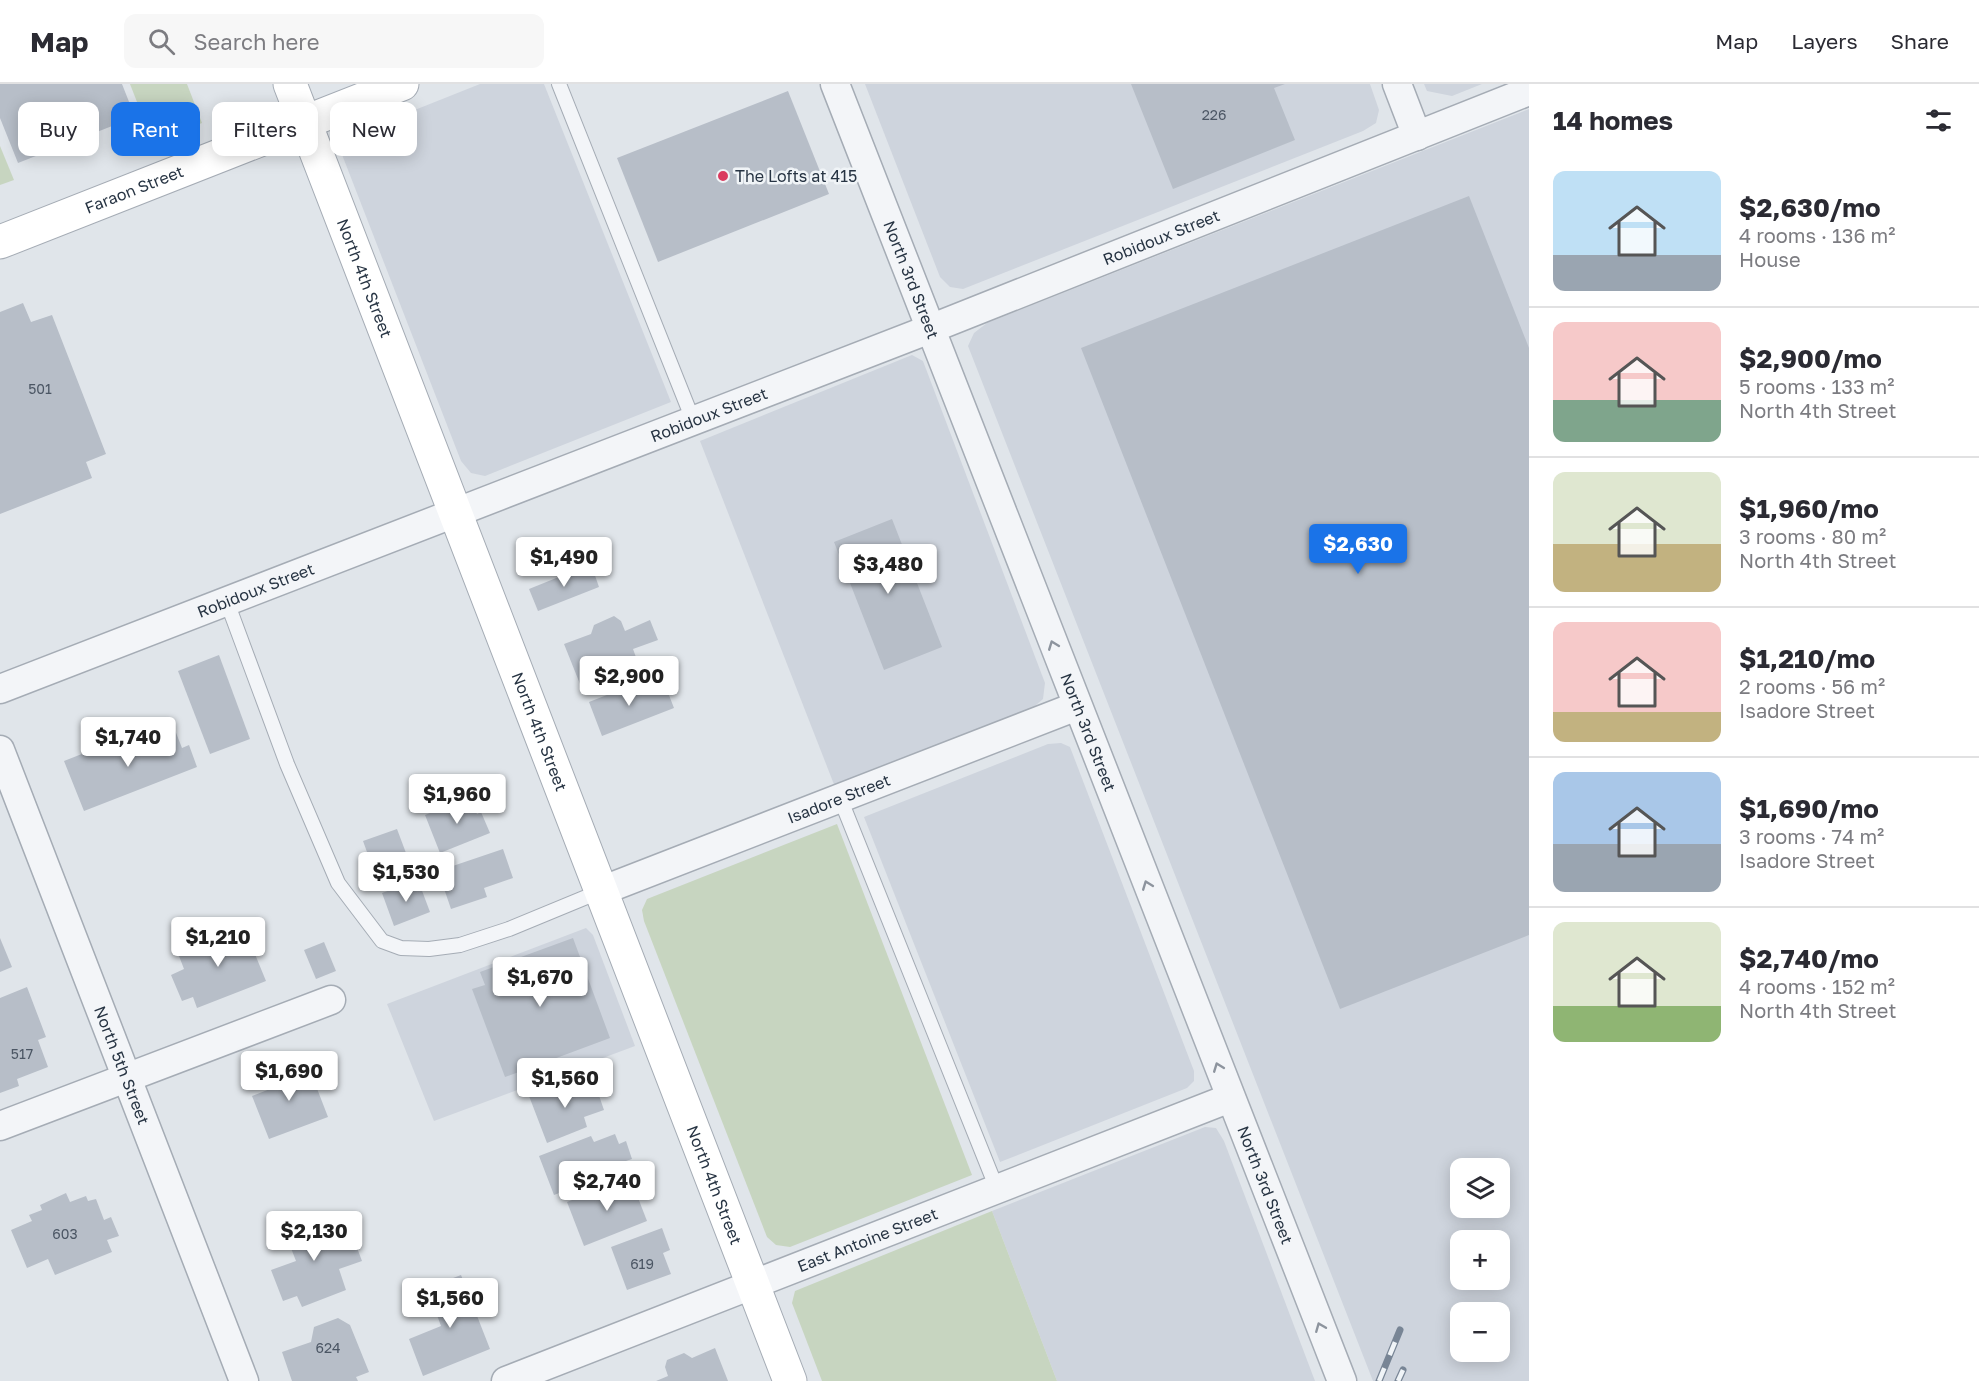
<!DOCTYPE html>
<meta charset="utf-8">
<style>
body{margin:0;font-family:"Golos Text",sans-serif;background:#f7f7f7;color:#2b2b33;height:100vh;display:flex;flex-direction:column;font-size:22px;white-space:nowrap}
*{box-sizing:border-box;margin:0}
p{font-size:20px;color:#7c7c81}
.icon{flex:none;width:33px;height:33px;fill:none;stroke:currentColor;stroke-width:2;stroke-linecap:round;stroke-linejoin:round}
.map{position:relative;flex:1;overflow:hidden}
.panel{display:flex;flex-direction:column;background:#fff;width:450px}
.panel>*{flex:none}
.banner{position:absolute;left:18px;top:18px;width:570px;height:54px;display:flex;gap:12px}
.controls{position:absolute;left:1450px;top:1074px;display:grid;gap:12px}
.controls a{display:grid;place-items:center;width:60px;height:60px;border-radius:12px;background:#fff;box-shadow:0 3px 15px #0003;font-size:30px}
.price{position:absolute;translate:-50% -51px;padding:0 14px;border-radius:6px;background:#fff;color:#222;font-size:20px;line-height:39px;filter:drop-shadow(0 2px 3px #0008)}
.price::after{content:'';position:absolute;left:50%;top:36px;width:18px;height:14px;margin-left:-9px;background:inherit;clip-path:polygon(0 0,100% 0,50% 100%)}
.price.selected{background:#1a73e8;color:#fff}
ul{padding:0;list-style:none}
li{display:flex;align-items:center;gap:18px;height:150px;padding:0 24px}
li+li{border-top:2px solid #e1e1e2}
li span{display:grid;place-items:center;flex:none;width:168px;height:120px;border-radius:12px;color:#555}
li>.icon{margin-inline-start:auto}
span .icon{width:72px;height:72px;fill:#fffc;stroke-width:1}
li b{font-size:26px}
h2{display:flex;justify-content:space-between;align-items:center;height:72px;padding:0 24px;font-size:26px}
.tag{padding:0 21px;border-radius:12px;background:#fff;box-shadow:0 3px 15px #0003;font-size:21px;line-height:54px}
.tag.selected{background:#1a73e8;color:#fff}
header{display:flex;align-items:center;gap:36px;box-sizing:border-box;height:84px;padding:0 30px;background:#fff;border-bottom:2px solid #e1e1e2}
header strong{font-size:28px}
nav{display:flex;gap:33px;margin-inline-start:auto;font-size:21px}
.search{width:420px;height:54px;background:#f7f7f7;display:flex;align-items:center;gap:15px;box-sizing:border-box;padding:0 21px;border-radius:12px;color:#7c7c81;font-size:22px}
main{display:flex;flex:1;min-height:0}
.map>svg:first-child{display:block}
.built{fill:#ced4dd;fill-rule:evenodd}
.green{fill:#c7d5c0}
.building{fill:#b7bec8}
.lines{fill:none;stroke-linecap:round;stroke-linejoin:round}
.lane-casing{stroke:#a5acb5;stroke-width:16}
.street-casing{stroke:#a5acb5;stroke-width:31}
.secondary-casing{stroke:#a5acb5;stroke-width:35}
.lane{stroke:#f3f5f8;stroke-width:14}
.street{stroke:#f3f5f8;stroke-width:28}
.secondary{stroke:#fff;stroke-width:33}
.rail-casing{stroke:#788595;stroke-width:7}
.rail{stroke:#f0f4f7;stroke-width:4.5;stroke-dasharray:14;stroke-linecap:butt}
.oneway{stroke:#8d949e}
.poi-dot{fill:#da3b5f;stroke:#f0f4f7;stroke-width:2}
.labels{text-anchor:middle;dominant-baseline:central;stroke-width:5;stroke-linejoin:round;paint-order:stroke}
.number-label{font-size:14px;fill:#4b5664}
.poi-label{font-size:16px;fill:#273443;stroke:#f0f4f7;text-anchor:start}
.street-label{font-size:16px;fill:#273443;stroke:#f0f4f7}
</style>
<header>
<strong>Map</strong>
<div class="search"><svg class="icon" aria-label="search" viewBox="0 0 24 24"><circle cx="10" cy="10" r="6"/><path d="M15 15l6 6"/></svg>Search here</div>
<nav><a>Map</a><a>Layers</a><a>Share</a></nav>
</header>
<main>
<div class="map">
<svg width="1529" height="1297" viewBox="0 0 1529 1297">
<rect width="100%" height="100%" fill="#e0e5ea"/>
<g class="built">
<path d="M480,0h64l127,318 -186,74 -14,-3 -10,-12 -120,-309 5,-11 11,-8z"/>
<path d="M865,0h505l9,26 -3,13 -13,8 -400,158 -13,-2 -10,-10z"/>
<path d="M1424,0h58l-30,12 -25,-5z"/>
<path d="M1529,25v1272h-156l-405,-1035 6,-13 13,-10zM1461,1084h39v40h-39zM1461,1156h39v40h-39zM1461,1228h39v40h-39z"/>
<path d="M912,271l11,6 122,322 -2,16 -15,13 -193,75 -135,-346z"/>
<path d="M1061,659l9,4 124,324v10l-7,7 -187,74 -136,-345 184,-73z"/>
<path d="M586,844l7,7 42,111 -201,75 -47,-117z"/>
<path d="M1205,1043l11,1 8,13 91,240h-258l-65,-170z"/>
</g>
<g class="green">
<path d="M130,0h57l15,39 -49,20z"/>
<path d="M0,62l14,34 -14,5z"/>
<path d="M837,740l135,351 -182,72 -14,-2 -9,-8 -123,-316 -2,-11 5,-11z"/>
<path d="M992,1127l65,170h-235l-30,-78 3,-12z"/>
</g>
<g class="building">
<path d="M0,0h122l13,33 -117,46 -18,-45z"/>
<path d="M1131,0h154l-11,4 21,52 -122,49z"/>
<path d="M788,7l41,103 -171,68 -41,-104z"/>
<path d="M1469,112l60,152v587l-189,74 -259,-661z"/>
<path d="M23,219l8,19 21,-7 54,139 -20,8 6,16 -92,36v-202z"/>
<path d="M892,435l50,128 -58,23 -50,-128z"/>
<path d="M591,480l8,23 -61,24 -9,-22z"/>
<path d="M614,532l7,5 4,10 25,-11 8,20 -25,9 4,11 -57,24 -16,-40 27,-10 3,-9z"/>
<path d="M219,571l31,84 -40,15 -32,-83z"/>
<path d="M640,598l4,11 21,-8 9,23 -72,28 -13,-34z"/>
<path d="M173,641l9,23 7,-3 8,22 -113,44 -20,-50 56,-22 4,11 30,-11 -2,-6z"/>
<path d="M470,713l7,17 4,-2 9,21 -50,20 -15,-38z"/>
<path d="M397,745l12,32 -34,13 -12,-33z"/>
<path d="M503,765l10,29 -29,10 3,9 -36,12 -13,-38z"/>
<path d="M418,796l12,32 -36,14 -12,-33z"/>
<path d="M223,840l5,13 17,-7 21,51 -69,27 -4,-11 -11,4 -11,-26 13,-6 -5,-13 27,-11 -4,-12z"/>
<path d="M0,854l12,29 -12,5z"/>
<path d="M573,854l37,100 -105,39 -33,-88 13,-4 -5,-13z"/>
<path d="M324,858l12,29 -20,8 -12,-29z"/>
<path d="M27,903l19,50 -8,3 10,27 -31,12 2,7 -19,7v-95z"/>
<path d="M290,980l6,15 15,-6 17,44 -59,22 -17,-43 18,-7 -6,-15z"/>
<path d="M571,996l4,9 19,-8 10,29 -20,7 3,10 -40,16 -18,-47z"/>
<path d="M615,1050l4,10 7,-3 6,18 -6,2 2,6 -74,28 -15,-39 52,-20 3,6z"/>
<path d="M630,1093l17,44 -63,25 -17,-44z"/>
<path d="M66,1109l4,9 16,-6 2,5 8,-2 8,21 7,-3 8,19 -12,4 5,12 -57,23 -7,-16 -21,9 -16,-38 21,-9 -3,-6 13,-5 -2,-5z"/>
<path d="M321,1127l12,34 20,-8 9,24 -23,8 7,21 -44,17 -5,-11 -14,5 -12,-31 25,-9 -14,-36z"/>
<path d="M662,1144l8,22 -7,3 8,21 -44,16 -16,-43z"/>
<path d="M461,1191l29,74 -67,27 -14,-37 32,-13 -14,-38z"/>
<path d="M338,1234l12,7 19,47 -13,5 2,4h-66l-10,-29 29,-10 3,-15z"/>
<path d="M715,1264l13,33h-72l12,-5 -3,-9 2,-7 17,-7 8,5z"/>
</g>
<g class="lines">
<g class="lane-casing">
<g id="lane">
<path d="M559,0l134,336"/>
<path d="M227,518l60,162 51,119 44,58 19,7 28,1 31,-4 49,-16 92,-38"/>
<path d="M840,714l157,391"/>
</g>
</g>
<g class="street-casing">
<g id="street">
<path id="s1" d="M835,0l507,1297"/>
<path d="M1397,0l20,52"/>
<path id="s2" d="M0,605l930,-360 599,-238"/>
<path id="s3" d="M0,666l244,631"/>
<path id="s4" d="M601,807l476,-185"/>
<path d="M0,1042l331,-126"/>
<path id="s5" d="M506,1297l724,-283"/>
</g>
</g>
<g class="secondary-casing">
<g id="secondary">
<path id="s6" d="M290,0l500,1297"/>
<path id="s7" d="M0,158l402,-158"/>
</g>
</g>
<use href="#lane" class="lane"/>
<use href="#street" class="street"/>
<use href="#secondary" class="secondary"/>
<g class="rail-casing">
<g id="rail">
<path d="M1379,1297l21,-51"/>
<path d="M1398,1297l5,-11"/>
</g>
</g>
<use href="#rail" class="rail"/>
</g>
<defs><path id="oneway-chevron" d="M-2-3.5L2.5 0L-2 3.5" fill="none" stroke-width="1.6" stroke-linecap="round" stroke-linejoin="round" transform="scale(1.5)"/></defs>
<g class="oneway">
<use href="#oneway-chevron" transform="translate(1053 561) rotate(-111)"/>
<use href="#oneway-chevron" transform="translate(1147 801) rotate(-111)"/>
<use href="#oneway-chevron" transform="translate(1218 983) rotate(-111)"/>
<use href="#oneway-chevron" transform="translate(1320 1243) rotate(-112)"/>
</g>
<circle class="poi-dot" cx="723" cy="92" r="6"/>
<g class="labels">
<g class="number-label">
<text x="1214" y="30">226</text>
<text x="40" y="304">501</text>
<text x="22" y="969">517</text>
<text x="65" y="1149">603</text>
<text x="642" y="1179">619</text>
<text x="328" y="1263">624</text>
</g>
<g class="poi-label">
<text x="735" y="92">The Lofts at 415</text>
</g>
<g class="street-label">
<text stroke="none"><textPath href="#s7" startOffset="144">Faraon Street</textPath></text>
<text stroke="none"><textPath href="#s2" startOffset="1246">Robidoux Street</textPath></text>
<text stroke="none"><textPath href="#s6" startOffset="208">North 4th Street</textPath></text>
<text stroke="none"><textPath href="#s1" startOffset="210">North 3rd Street</textPath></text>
<text stroke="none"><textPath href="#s2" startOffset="760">Robidoux Street</textPath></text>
<text stroke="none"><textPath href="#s2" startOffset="274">Robidoux Street</textPath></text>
<text stroke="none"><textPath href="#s6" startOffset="694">North 4th Street</textPath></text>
<text stroke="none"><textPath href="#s1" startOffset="696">North 3rd Street</textPath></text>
<text stroke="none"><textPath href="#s4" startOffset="255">Isadore Street</textPath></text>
<text stroke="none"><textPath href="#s3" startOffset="338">North 5th Street</textPath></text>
<text stroke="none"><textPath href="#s6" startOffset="1180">North 4th Street</textPath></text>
<text stroke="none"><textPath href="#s1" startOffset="1182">North 3rd Street</textPath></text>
<text stroke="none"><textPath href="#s5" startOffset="388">East Antoine Street</textPath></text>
</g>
</g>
</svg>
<div class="controls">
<a><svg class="icon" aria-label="layers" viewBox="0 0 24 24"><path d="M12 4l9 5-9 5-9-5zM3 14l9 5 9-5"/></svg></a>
<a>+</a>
<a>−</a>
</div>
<b class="price selected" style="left:1358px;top:491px">$2,630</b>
<b class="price" style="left:564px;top:504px">$1,490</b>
<b class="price" style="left:888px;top:511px">$3,480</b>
<b class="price" style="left:629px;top:623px">$2,900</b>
<b class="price" style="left:128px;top:684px">$1,740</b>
<b class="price" style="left:457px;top:741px">$1,960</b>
<b class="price" style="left:406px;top:819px">$1,530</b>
<b class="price" style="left:218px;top:884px">$1,210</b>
<b class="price" style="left:540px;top:924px">$1,670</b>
<b class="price" style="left:289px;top:1018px">$1,690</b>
<b class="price" style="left:565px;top:1025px">$1,560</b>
<b class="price" style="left:607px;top:1128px">$2,740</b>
<b class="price" style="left:314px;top:1178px">$2,130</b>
<b class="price" style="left:450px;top:1245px">$1,560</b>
<div class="banner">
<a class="tag">Buy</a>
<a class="tag selected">Rent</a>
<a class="tag">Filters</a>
<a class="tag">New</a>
</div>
</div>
<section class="panel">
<h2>14 homes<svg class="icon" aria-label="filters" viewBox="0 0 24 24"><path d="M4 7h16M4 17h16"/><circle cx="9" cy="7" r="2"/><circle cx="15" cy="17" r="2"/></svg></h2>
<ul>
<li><span style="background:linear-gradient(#bfe0f5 70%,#9aa5b1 0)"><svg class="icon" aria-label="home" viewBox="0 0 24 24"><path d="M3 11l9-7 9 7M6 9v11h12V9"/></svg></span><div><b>$2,630/mo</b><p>4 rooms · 136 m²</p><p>House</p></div></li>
<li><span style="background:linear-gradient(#f6c9c9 65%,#7fa58c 0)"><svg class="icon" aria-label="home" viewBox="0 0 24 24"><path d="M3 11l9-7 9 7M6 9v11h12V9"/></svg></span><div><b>$2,900/mo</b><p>5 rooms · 133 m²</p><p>North 4th Street</p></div></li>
<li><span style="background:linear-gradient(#dfe7d0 60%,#c2b280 0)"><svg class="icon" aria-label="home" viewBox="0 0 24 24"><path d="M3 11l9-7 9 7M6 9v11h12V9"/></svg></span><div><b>$1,960/mo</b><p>3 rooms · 80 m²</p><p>North 4th Street</p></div></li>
<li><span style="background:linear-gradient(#f6c9c9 75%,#c2b280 0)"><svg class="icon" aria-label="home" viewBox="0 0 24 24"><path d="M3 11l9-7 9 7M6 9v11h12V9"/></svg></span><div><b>$1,210/mo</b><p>2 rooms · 56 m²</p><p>Isadore Street</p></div></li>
<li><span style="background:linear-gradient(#a9c7e8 60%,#9aa5b1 0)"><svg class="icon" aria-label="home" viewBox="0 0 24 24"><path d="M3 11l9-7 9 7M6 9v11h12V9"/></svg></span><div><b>$1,690/mo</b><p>3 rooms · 74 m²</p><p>Isadore Street</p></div></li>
<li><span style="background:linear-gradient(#dfe7d0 70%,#8fb573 0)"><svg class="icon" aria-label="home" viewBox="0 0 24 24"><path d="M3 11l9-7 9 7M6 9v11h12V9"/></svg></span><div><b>$2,740/mo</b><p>4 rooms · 152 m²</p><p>North 4th Street</p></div></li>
</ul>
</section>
</main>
